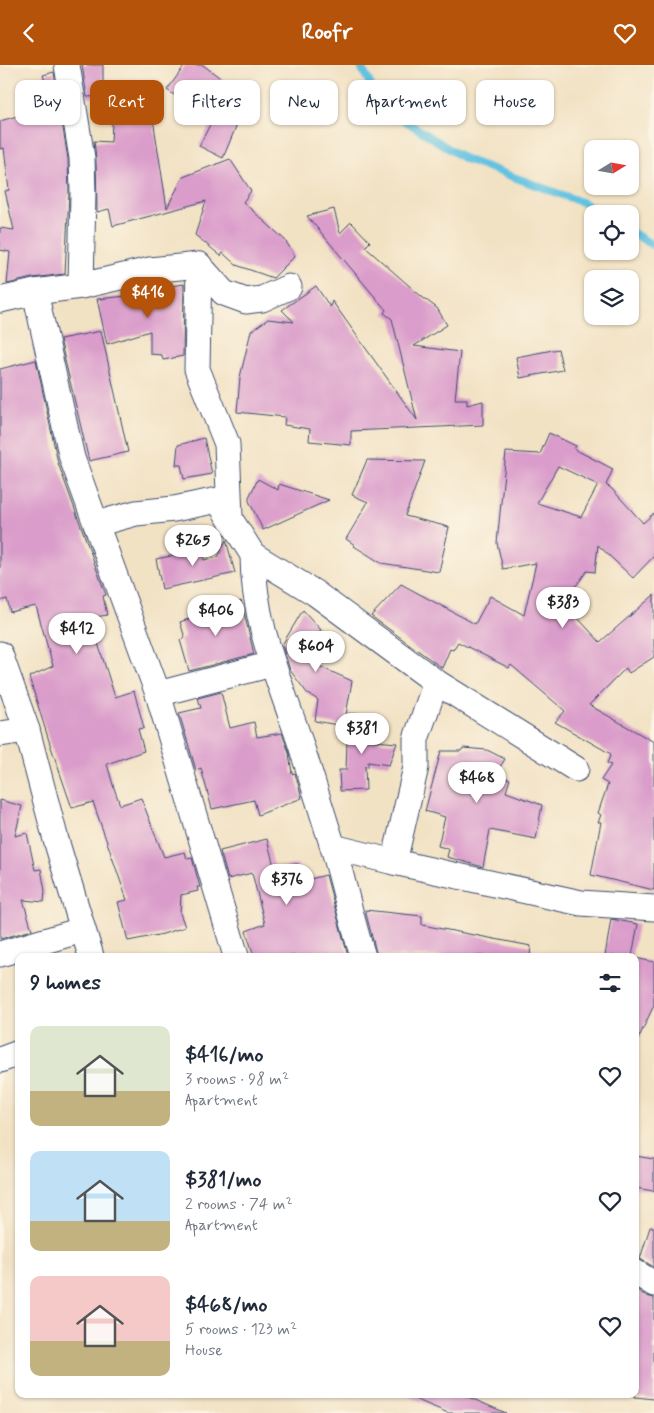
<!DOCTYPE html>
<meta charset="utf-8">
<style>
body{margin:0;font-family:Mynerve,sans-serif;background:#f2f2f3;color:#1f2937;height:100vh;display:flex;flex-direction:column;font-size:19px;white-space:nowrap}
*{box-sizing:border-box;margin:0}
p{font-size:16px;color:#747a83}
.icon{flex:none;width:28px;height:28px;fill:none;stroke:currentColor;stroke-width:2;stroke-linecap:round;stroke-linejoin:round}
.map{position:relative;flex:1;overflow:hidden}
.sheet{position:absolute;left:15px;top:888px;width:624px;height:445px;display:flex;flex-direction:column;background:#fff;border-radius:10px;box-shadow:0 1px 4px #0004}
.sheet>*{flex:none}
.banner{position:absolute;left:15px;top:15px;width:625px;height:45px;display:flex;gap:10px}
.needle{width:32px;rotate:79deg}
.controls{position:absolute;left:584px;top:75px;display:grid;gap:10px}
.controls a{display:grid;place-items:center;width:55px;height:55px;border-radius:10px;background:#fff;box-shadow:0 1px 4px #0004;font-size:25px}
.price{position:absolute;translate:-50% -42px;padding:0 11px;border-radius:18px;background:#fff;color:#222;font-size:16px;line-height:32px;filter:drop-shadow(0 1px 2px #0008)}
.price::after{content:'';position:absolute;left:50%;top:30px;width:15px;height:11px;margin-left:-8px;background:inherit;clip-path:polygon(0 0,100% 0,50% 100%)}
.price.on{background:#b45309;color:#fff}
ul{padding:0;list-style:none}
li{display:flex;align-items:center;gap:15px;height:125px;padding:0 15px}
li span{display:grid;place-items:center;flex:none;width:140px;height:100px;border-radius:10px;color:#555}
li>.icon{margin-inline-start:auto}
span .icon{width:60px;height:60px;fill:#fffc;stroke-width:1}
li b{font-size:21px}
h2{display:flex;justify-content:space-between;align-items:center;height:60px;padding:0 15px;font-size:21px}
.chip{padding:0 18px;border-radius:10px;background:#fff;box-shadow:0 1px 4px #0004;font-size:18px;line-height:45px}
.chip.on{background:#b45309;color:#fff}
header{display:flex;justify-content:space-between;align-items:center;height:65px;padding:0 15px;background:#b45309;color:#fff;font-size:22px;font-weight:700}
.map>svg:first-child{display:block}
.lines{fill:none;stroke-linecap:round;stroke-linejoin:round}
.stream{stroke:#62c2e0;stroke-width:8}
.building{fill:#da9cca;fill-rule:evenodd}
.minor-casing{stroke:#3b4a6d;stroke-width:27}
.minor{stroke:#fff;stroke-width:25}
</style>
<header><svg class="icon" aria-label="back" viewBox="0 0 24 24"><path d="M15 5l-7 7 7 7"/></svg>Roofr<svg class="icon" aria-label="heart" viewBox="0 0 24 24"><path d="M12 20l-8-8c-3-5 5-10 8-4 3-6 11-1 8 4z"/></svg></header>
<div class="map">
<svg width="654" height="1348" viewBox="0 0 654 1348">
<rect width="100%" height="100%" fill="#fcf5e5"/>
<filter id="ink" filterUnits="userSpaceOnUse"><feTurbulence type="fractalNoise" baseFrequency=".02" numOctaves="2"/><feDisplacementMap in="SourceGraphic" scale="10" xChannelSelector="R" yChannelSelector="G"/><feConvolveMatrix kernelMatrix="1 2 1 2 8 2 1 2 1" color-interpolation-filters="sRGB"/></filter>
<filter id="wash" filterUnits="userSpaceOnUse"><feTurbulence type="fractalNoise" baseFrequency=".0096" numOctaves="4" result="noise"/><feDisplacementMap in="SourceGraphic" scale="20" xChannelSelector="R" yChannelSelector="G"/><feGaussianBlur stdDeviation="1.12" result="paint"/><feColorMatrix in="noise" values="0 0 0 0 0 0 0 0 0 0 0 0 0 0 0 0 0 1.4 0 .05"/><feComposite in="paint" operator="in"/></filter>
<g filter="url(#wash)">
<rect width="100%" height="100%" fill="#f2e2c4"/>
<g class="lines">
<g class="stream">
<path d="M360,0l22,41 83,53 119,44 18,11"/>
<path d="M630,166l24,15"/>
</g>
</g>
<g id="blocks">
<g class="building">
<path d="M82,0h21v31l-16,1z"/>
<path d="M185,0h18l24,18 -9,14 29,3 -24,58 -24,-12 13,-25 -45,-31z"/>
<path d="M54,7l4,26 -7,1 -8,-24z"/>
<path d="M59,39l9,55 1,34 -4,81 -33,4 -25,6 3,-32 -10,-2v-22l14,2 -9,-39 4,-1 -5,-42 -4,1v-28z"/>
<path d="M113,40l38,1 16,102 16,-31 47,-18 21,32 -8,11 42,38 10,16 -22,22 -37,-13 -13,-12 -2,3 -26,-21 11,-34 -93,25 -4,-17 -12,3 -1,-54 -2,-17 17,1z"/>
<path d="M334,144l6,24 11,-11 19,20 -5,5 57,50 15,11 10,17 -33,21 46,6 -5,47h12v6l16,-4v24l-132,6v14l-42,-4 1,-12 -26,-4 1,-8 -48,-5 3,-35 11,-46 17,-12 26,3 -12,-12 34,-24 14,21 2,-6 85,119 -25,-101 -8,-6 2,-3 -79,-94z"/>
<path d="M184,219l-1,72 -20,4 -1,-5 -12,-1v-23l-43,13 -10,-45 60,-6 -1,-5z"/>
<path d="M101,266l27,121 -39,9 -29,-122z"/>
<path d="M558,284l5,21 -43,8 -4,-21z"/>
<path d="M36,295l22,103 48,132 -3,1 4,19 -17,3 25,79 19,-6 10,37 -6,1 6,22 -37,13 6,21 7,20 21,-7 23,59 21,-5 2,7 5,-1 8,29h-3l1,4 -17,4 -1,18 5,14 -22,7 -35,7 -10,-39 9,-2 -34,-98 -21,6 -22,-64 -21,-67 24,-11 -17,-60 -26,6 -3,-13 -7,2v-232z"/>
<path d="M549,368l27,13 -2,3 39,20 -7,16 5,3 32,35 11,-10v43l-21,22 -35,-33 -3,27 -8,-1 -21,28 14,11 -4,6 24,26 54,-47v62l-25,16 -3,-5 -37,37 65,37v148l-63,-15 10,-53h-3l3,-7 -3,-2 10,-29 -7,-4 10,-15 -4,-2 4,-9 -56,-32 10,-11 -54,-46 -2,3 -51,-26 -5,8 -3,-1 -8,19 -71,-52 30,-32 74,40 15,-28 34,19 12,-52 -33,6 -6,-26 9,-91 34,2zM558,401l40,19 -17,32 -44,-14z"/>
<path d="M204,373l8,36 -28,5 -3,-14h-5l2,-20z"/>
<path d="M367,395l58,1 -20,55 44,11 -10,45 -58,-9 -27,-17 1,-1 -9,-6 22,-37 -16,-7z"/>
<path d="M258,414l20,11 1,-6 50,16 -66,30 -14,-29v-4z"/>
<path d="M226,475l9,33 -73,16 -6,-30 25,-5v-2l21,-5 2,13 14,-3z"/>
<path d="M241,536l13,53 -65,17 -9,-31 5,-2 -5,-16z"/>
<path d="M303,545l18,20 -10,8 13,12 -12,13 40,18 -8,45 -29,-5 3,-21 -11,-7 -17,-23 -8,-25z"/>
<path d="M221,627l9,36 24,-6 3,15 25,-4 7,20 3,21 3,-1 7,25 -44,17 -4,-15 -42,9 -11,-41 -5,2 -17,-57 22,-5 -3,-10z"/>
<path d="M348,649h15l1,26 33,3 -8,22 -21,-3v5l-3,-1 1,24 -26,1 -1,-21h7z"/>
<path d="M463,683l24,2 18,9 -10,16 15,4 -4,13 36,13 -6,34 -46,-9 -7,37 -36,-10 2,-8 -11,-3 7,-29 -20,-6 16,-60h20z"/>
<path d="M0,735l22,6 -7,30 12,-3 8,37 6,-1 4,22 -1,11 -21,-2 9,30 -32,9z"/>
<path d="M267,774l8,31 22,-6 5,17 24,-6 22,81h-94l-8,-25 19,-7 -13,-51 -24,6 -8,-28z"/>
<path d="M365,845l57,6v9l109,21 -1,10h-153z"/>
<path d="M611,854l27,5 -6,32h-27z"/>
<path d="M635,893l19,4v43l-19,41z"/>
<path d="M635,1091l19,3v32l-19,-3z"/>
<path d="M650,1162h4v40l-14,-8z"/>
<path d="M635,1224l11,7 8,2v101l-19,-2z"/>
<path d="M403,1329h58l45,19h-58z"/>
</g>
</g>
</g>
<g filter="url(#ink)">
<use href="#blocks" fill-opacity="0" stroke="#3b4a6d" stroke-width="1"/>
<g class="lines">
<g class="minor-casing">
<g id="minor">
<path d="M67,0l15,93 1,35 -2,93"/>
<path d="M199,200l-2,104 30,75 3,73"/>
<path d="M35,227l37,166 86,236 78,262"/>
<path d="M0,235l35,-8 46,-6 69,-16 49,-5 25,28 22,8 16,-2 27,-12"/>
<path d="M96,459l40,-11 38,-4 44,-9 35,55 62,38 121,89 140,87"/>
<path d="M253,490c0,68 26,124 47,187 11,35 22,70 33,105 11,36 18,73 30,109"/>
<path d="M0,589l27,76 29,110 35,116"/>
<path d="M158,629l114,-30"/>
<path d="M0,669l27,-4"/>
<path d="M333,782l61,15 187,41 73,5"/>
<path d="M394,797l22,-95v-28l20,-57"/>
<path d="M0,889l82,-24"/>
<path d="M0,995l19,-7"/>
<path d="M635,1207l19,12"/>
</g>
</g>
<use href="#minor" class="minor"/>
</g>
</g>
</svg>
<div class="controls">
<a><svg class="needle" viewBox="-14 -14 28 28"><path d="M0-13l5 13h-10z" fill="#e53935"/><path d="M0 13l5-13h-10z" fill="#747a83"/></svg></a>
<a><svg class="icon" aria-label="locate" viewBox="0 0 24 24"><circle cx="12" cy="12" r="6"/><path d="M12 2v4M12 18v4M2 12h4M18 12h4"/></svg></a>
<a><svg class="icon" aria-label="layers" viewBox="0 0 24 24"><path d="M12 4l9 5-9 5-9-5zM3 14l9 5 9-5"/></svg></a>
</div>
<b class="price on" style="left:148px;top:254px">$416</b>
<b class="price" style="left:193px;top:502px">$265</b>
<b class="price" style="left:563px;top:564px">$383</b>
<b class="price" style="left:216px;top:572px">$406</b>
<b class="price" style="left:77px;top:590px">$412</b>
<b class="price" style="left:316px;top:608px">$604</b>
<b class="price" style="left:362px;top:690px">$381</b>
<b class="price" style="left:477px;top:739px">$468</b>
<b class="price" style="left:287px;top:841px">$376</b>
<div class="banner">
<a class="chip">Buy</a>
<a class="chip on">Rent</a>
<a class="chip">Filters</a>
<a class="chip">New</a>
<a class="chip">Apartment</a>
<a class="chip">House</a>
</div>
<section class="sheet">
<h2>9 homes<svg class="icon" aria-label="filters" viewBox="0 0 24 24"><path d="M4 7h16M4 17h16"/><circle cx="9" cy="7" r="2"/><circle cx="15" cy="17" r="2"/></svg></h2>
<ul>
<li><span style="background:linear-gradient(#dfe7d0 65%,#c2b280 0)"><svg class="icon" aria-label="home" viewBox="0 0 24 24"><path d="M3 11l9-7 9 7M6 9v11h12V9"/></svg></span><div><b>$416/mo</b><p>3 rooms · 98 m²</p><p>Apartment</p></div><svg class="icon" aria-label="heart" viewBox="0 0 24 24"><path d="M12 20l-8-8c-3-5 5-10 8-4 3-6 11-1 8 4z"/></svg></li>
<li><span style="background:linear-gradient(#bfe0f5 70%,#c2b280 0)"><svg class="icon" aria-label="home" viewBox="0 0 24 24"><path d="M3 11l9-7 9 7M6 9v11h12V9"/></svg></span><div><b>$381/mo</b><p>2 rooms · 74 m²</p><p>Apartment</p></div><svg class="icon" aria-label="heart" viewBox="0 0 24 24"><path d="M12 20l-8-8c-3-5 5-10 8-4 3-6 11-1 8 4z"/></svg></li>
<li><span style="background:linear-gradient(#f6c9c9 65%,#c2b280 0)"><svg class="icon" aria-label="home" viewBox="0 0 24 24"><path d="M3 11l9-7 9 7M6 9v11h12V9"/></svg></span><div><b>$468/mo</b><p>5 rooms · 123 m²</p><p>House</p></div><svg class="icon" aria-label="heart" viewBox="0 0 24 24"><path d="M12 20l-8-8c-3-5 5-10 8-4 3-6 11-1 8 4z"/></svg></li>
</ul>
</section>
</div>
